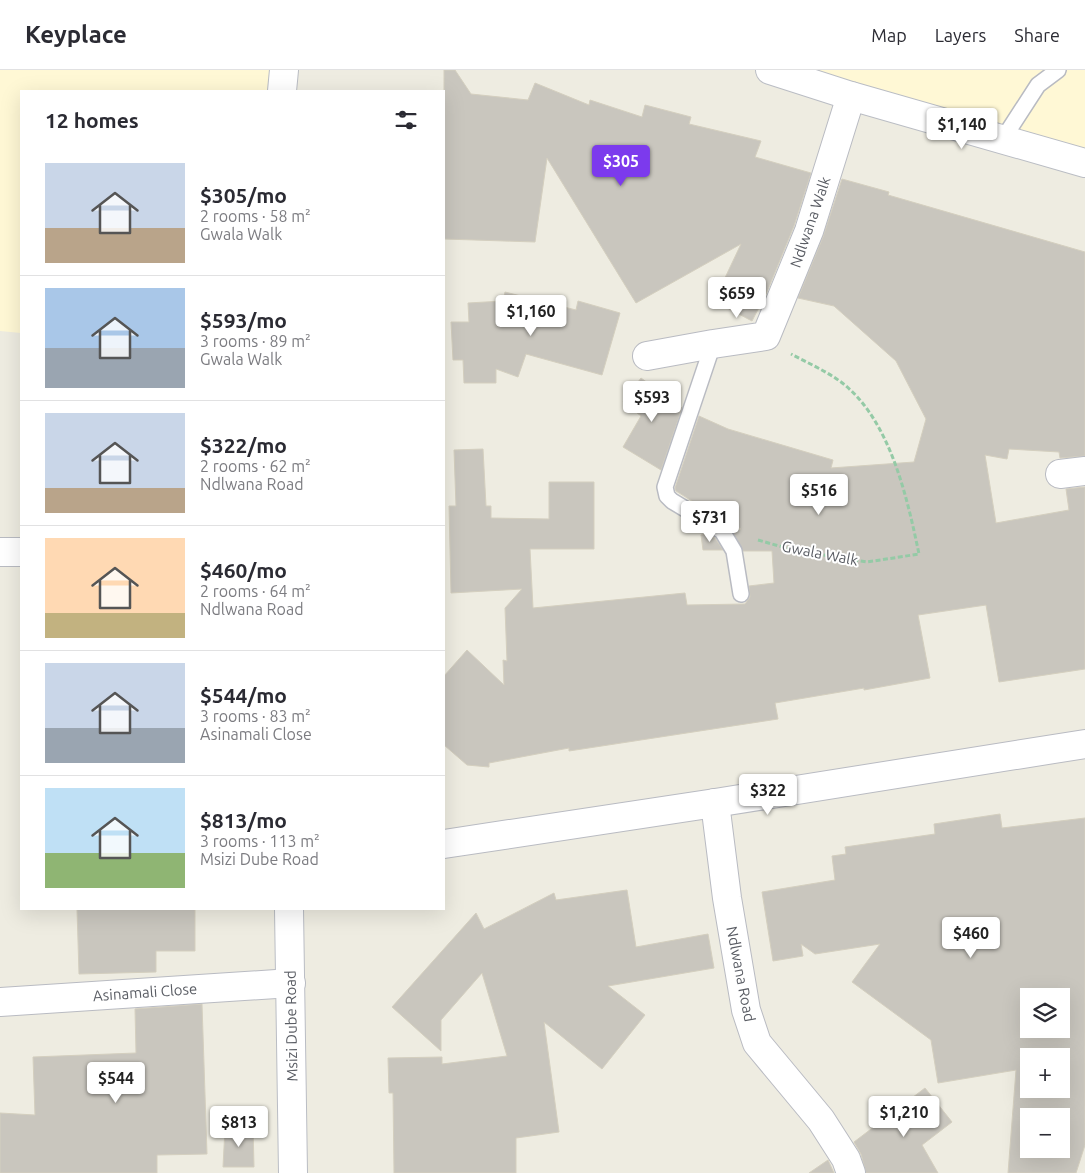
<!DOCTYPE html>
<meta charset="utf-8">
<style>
body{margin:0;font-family:Ubuntu,sans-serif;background:#f7f7f7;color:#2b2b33;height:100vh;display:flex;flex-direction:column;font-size:19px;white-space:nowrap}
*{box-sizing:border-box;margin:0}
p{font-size:16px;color:#7c7c81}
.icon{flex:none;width:28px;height:28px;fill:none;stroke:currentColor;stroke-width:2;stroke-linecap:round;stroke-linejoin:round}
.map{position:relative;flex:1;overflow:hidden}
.details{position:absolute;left:20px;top:20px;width:425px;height:820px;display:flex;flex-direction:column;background:#fff;border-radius:0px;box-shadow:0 5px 20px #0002}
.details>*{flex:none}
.tools{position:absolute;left:1020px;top:918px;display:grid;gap:10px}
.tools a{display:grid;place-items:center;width:50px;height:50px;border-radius:0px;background:#fff;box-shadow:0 5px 20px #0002;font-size:25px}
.price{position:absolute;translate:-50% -42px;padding:0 11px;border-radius:5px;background:#fff;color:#222;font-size:16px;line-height:32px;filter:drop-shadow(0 1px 2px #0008)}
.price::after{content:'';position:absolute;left:50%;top:30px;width:15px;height:11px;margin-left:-8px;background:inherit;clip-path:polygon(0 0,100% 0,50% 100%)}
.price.current{background:#7c3aed;color:#fff}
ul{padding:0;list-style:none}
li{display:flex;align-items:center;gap:15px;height:125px;padding:0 25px}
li+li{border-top:1px solid #e1e1e2}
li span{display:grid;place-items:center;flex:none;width:140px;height:100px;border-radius:0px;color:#555}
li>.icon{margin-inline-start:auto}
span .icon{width:60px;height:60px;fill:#fffc;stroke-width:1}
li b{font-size:21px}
h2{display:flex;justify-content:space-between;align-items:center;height:60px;padding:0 25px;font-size:21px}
header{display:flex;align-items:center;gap:30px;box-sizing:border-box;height:70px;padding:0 25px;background:#fff;border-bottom:1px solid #e1e1e2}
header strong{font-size:24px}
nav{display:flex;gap:28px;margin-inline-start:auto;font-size:18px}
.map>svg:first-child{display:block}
.commercial{fill:#fff8d5}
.building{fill:#c9c6be;stroke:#d4cfbf;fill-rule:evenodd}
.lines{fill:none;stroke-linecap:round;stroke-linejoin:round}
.lane-casing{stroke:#b9bbc2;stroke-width:18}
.street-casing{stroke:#b9bbc2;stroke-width:30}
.secondary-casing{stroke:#babdc4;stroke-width:30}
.path{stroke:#94caa6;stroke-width:3;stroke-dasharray:5 2.5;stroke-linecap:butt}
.lane{stroke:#fff;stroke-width:15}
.street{stroke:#fff;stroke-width:28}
.secondary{stroke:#fff;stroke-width:28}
.labels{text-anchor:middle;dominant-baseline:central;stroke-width:4;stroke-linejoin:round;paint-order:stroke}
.street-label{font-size:15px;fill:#5a5d64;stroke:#fff}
</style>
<header>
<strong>Keyplace</strong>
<nav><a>Map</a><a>Layers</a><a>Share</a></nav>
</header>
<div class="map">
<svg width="1085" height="1103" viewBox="0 0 1085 1103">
<rect width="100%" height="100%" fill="#eeece1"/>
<g class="commercial">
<path d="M0,0h284l-3,21h-260v242l-21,-2z"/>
<path d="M775,0h310v92z"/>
</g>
<g class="building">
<path d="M444,0h11l16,24 57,6 7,-17 54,22 1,-5 52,17 3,-12 46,12 -2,7 72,17 -6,16 56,16 -17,53 -27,66 -15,29 -38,-20 27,-57 -105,59 -89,-145 -12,84 -91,-3z"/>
<path d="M842,109l47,13 -1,3 197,57v204l-25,2 -1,-6 -50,-3 -2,10 -22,-4 11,68 73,-13 -3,-21 19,-2v182l-86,13 -13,-77 -68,10 12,63 -66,12v-2l-89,15 3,16 -209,32v-3l-80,15v4l-22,-2 -23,-20v-69l23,-26 37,35 -1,-25 4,1 -2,-53 17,-19 -71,4 -2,-87h7l-2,-56 29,-1 3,57h5v12l58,1v-37h45v67h-64l3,59 152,-15 2,12 58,-1 5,-7 -1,-11 25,-3 -2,-32h-29l-11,-21 9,-1 -22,-11 -43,-27 -1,-3 24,-72 29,13 105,31 -2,8 83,-6 12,-43 -30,-58 -62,-55 -36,-8 25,-61z"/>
<path d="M505,222l71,18 2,-9 42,12 -18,62 -76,-21 -8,23 -22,-8v14h-32l-1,-23h-10l-2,-38h18l-1,-19 35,-2z"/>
<path d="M641,308l41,30 -21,62 -38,-23 18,-31 -18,-14z"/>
<path d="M708,464l7,4 8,12h-20l-2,-15z"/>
<path d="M1000,744l2,14 83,-10v327l-9,28h-68l8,-103 -78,13 -7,-43 -79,-58 28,-38 -65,10 -14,-10 2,12 -30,5 -11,-69 73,-12 -3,-24 14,-2 -1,-7 90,-13 -1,-10zM1029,926h32v33h-32zM1029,986h32v33h-32zM1029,1046h32v33h-32z"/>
<path d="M627,820l9,57 72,-13 6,34 -106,18 37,29 -43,54 -58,-47 15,110 -43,6v35h-122l-1,-80h-4l-1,-35 54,-1v7l65,-8 -25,-83 -41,47v31l-49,-44 84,-94 8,16 70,-36 2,7z"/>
<path d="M77,839h118v42h-39v21l-77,2z"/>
<path d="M202,934l5,150 -50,1v18h-157v-60l35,2 -2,-58 103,-4 -1,-44z"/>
<path d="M925,1018l27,34 -30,23 16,28h-72l-5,-19 -7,-12z"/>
<path d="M253,1057l1,40h-31l2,-39z"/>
<path d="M828,1090l6,13h-25z"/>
</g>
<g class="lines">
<g class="lane-casing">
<g id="lane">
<path d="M1003,69l35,-54 20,-15"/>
<path d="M713,274l-48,143 2,9 5,5 50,30 12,20 7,43"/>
</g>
</g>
<g class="street-casing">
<g id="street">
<path d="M647,286l66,-12 53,-8 43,-105 42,-135"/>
<path d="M1060,404l25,-3"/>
<path d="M0,482h21"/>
<path d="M715,733l12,95 19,112 11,33 64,77 25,39 5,14"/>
<path d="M444,774l271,-41 370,-59"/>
<path d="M0,932l291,-19"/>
</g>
</g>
<g class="secondary-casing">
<g id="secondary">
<path d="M770,0l81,26 234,67"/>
<path d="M282,21l2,-21"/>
<path d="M289,839l4,264"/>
</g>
</g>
<path class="path" d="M758,470l35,10 74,12 52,-8c-12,-57 -29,-135 -78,-172 -15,-11 -33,-19 -50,-28"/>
<use href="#lane" class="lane"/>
<use href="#street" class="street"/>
<use href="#secondary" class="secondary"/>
</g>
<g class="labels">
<g class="street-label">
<text transform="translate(810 152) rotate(-71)">Ndlwana Walk</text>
<text transform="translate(820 483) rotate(11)">Gwala Walk</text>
<text transform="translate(741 904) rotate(79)">Ndlwana Road</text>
<text transform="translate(145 922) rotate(-4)">Asinamali Close</text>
<text transform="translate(291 956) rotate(-91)">Msizi Dube Road</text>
</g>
</g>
</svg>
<div class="tools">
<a><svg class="icon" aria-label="layers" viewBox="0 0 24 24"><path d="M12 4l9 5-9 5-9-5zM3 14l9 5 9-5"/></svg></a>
<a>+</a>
<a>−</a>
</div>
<b class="price" style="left:962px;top:80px">$1,140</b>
<b class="price current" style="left:621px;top:117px">$305</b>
<b class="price" style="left:737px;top:249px">$659</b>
<b class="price" style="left:531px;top:267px">$1,160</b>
<b class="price" style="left:652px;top:353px">$593</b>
<b class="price" style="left:819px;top:446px">$516</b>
<b class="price" style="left:710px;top:473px">$731</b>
<b class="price" style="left:768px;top:746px">$322</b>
<b class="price" style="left:971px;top:889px">$460</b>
<b class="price" style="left:116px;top:1034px">$544</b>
<b class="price" style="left:904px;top:1068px">$1,210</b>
<b class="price" style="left:239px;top:1078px">$813</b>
<section class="details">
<h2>12 homes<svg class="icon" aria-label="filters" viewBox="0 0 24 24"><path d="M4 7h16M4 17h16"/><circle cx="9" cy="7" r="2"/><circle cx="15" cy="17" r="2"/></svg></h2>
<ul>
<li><span style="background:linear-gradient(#c9d6e8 65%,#b9a48a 0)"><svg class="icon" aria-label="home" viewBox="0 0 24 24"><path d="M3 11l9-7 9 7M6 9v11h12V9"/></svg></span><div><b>$305/mo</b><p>2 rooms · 58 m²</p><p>Gwala Walk</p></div></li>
<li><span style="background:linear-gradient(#a9c7e8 60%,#9aa5b1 0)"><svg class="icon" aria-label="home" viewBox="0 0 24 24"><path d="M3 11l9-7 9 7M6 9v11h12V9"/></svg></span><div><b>$593/mo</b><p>3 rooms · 89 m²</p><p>Gwala Walk</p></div></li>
<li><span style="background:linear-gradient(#c9d6e8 75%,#b9a48a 0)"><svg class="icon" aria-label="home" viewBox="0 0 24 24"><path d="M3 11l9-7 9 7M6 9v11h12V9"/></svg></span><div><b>$322/mo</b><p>2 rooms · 62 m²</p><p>Ndlwana Road</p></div></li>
<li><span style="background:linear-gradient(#ffd9b3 75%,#c2b280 0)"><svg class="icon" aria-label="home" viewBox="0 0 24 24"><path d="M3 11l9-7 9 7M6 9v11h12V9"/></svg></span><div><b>$460/mo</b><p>2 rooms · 64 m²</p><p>Ndlwana Road</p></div></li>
<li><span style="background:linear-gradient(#c9d6e8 65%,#9aa5b1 0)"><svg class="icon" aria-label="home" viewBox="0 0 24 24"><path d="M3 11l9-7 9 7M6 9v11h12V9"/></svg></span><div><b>$544/mo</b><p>3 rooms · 83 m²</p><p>Asinamali Close</p></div></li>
<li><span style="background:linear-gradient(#bfe0f5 65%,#8fb573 0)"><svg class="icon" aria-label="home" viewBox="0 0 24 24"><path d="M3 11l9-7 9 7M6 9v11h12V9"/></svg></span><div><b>$813/mo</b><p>3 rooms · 113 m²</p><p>Msizi Dube Road</p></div></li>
</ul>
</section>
</div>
